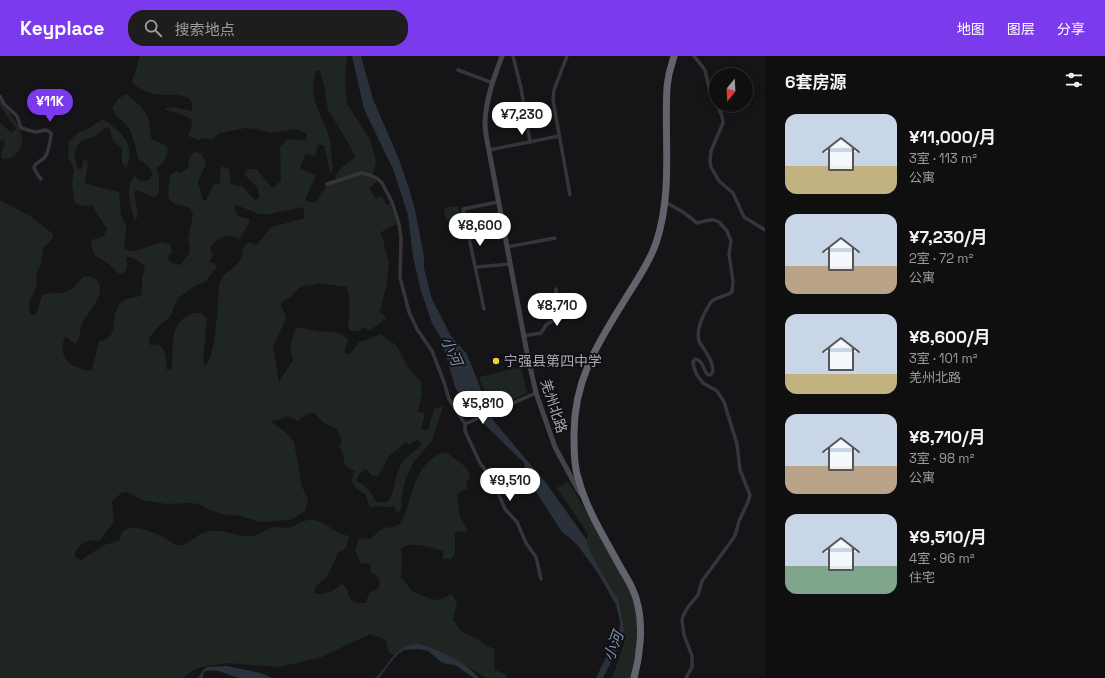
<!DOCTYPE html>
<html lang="zh">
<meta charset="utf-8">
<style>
body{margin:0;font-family:"Space Grotesk","Noto Sans SC",sans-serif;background:#1e1d1e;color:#f1f3f6;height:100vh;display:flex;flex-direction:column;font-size:15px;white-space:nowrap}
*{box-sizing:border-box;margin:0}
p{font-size:13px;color:#9c9c9f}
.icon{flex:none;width:22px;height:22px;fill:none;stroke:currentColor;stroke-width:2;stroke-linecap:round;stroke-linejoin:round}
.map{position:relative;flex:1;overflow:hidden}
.drawer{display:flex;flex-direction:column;background:#100f10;width:340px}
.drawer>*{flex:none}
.needle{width:26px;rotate:198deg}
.buttons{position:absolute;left:709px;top:12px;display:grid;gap:8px}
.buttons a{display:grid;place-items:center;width:44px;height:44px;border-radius:50%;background:#100f10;box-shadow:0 2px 10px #0003,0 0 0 1px #302f30;font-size:20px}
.price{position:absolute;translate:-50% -34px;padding:0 9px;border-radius:14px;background:#fff;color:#222;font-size:13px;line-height:26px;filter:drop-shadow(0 1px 2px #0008)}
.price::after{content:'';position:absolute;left:50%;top:24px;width:12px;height:9px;margin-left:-6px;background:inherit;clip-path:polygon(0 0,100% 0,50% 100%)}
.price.on{background:#7c3aed;color:#fff}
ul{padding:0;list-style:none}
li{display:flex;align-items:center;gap:12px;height:100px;padding:0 20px}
li span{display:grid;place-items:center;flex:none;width:112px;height:80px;border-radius:12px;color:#555}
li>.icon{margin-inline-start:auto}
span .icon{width:48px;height:48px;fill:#fffc;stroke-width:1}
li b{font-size:17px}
h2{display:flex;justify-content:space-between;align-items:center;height:48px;padding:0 20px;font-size:17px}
header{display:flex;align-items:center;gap:24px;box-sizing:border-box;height:56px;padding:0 20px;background:#7c3aed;color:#fff}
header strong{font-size:19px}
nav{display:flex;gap:22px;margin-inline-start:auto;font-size:14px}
.search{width:280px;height:36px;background:#1e1d1e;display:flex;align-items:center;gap:10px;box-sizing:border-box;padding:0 14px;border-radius:16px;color:#9c9c9f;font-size:15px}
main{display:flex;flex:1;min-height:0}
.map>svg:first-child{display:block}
.green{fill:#1f2621;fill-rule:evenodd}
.water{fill:#2b313a}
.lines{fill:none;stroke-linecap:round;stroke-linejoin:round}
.street{stroke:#36353b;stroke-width:3.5}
.secondary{stroke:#43444b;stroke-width:5}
.highway{stroke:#62636c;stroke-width:7}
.poi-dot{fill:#efd033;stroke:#100f11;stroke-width:1.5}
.labels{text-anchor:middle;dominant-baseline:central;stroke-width:3.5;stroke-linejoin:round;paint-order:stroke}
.poi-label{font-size:14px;fill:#a6a8b6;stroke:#100f11;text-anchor:start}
.street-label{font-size:14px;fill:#a6a8b6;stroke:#100f11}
.water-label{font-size:15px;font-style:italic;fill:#7e90b1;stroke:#100f11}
</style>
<header>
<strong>Keyplace</strong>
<div class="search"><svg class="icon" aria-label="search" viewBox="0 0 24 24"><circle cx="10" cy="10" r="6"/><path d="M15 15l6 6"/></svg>搜索地点</div>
<nav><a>地图</a><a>图层</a><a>分享</a></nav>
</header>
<main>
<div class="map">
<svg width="765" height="622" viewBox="0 0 765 622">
<rect width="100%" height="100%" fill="#151416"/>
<g class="green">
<path d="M140,0h207l-2,22 2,26 24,37 5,21 -3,13 -17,-2 -20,6c0,-10 12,-16 19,-22l-5,-11 -22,-36 -4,-23 -4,-16h-4c-8,27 3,37 11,60 5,12 4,27 6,40h-3l-6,-26h-6l-3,11 -9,-3 -6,15 16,7 -11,25 7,3 6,-3 4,-9h2l2,-5 34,-11h6l12,6 -9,7 7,11 6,-3 5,9 3,-2 7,21 -6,2 -11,7 2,3 7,27 -3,24 -6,25 7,6 -18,13 -4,-4 -8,4h-7l-2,-4 2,-24 -3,-16 -28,-4c-6,4 -12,1 -18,4 -4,2 -6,6 -9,9 -3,3 -8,4 -11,6 -1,6 5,11 5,17l-13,27 6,36 14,-22 -3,-12 4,-16 3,-4c7,-1 13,2 20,3 10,1 24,-1 31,9l-3,9v5c8,1 9,-7 14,-12l7,-2 14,-6 16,11 12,22 13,15 1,11 -4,19 7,1 -4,16 7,1 6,-21 9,-3 -11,35 -19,22 -7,15 -5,22 1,7 -3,6h-2l-3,-7c-8,3 -15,-2 -23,2l-3,-4 -2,-9c-9,-6 -19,-11 -11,-24 -14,-5 -9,-8 -13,-19 -1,-3 -2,-5 -3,-7l3,-4 -5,-12 -13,-6 -10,-10h-5l-11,8 -10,-5 -9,4h-7v2l13,10 9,10 8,45 6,11 -3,13 -14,9 -31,2 -19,-6 -19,-2 -15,-5 -8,-5 -9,-1 -24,1 -24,-4 -13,-7 -4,-1 -5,2 -8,8 2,20 -15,19c-3,0 -8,-1 -11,0 -7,1 -13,9 -13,16l6,3 23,-15 15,-4c1,-3 2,-6 3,-9 9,-10 34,1 43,6 5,3 10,9 16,7 9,-1 15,-11 27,-14 15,-2 28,5 42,5 9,0 15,-7 23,-9 5,-1 10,2 15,1 10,-2 13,-9 25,-8 15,2 21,14 36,16l-3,12 -8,5 -11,24 -11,9 -2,7 6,1 11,-2 11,-8c12,6 -1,20 24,19 2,-8 3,-12 12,-14l2,-8 -2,-4 -8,-6 1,-7 -3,-1 -7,1 -6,-14 4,-12 11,1c4,-3 8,-8 12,-10 5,-3 12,0 17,-5 5,-5 7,-13 9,-20 7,-20 13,-47 38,-52l21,16 3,9 -4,6 2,5 -11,6 3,22 8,15 -13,1v22l-4,5h-8v-8c-11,-3 -33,-11 -42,-2l1,9 -1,19 12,15 21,8 8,-1 10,-5 5,10 -4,16 9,12 18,8 5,5 9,4 1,21 10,4 2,4h-20l-37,-21 -24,-11 -15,-1 -12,6 -5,4 -5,-2 -3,-13 -16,-6 -48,23 -42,10 -53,-4 -30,5 -15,10h-182v-478l30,16 23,18c0,7 -4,9 -10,14l-2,16 -5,11 1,9 -3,9 -5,8 1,13 5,1 3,-6 4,-14 12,-2h9l4,-2 5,-2 12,-13 9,1c19,13 -5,33 -11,47 -4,9 1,12 -7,20l-10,-8c-5,16 -2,27 14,32 5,2 8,3 13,2l7,-29c20,-2 12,-20 18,-32 6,-15 17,-8 25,-15v-17l3,-7 -1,-4 -5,-5 -9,-4 -4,1c2,6 2,14 -6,16 -4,-2 -7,-6 -10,-9 -14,-11 -17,-5 -19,-25l12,-3 4,-8 -15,-24 -9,1 -8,-3 -3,-19 2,-15 -6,-12 1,-16 10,-9 10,-4 14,-9c18,13 34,25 23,49l-4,-5v-15l-9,-7 -3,-12 -4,-2 -13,10 -11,4 -5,5 -3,11 4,12h4l1,-9 5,1 -3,22 24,7 10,2 2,23 5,10v4l-2,19 7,3h4l27,-9 8,2 2,8 -5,6 5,5 8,2 9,-11 1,-5 -2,-9 5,-26 -4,-7c-26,-4 -21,-9 -19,-32l6,-4 5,2 7,-5 2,-12 5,-4 6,1 5,10 -8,19 5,18 3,1 7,-16 7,-2v-11l2,-6 7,3 2,15 11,2 13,14 4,-2 -1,-10 -14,-14 4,-5h8l16,19 9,-7 -1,-34 8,-8 18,2 1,-7 -11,-5 -27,4 -13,-4 -10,-1 -26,5 -7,6 -10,-1 -4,2 -11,-4 4,-10 -1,-7 -13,-6 -12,-3v-2l7,-1 19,4c4,-23 -26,-14 -37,-17 -9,-1 -16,-5 -23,-11 0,-6 4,-10 5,-17 1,-4 1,-6 3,-10zM234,149h2l23,9h11l33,-7 2,11 -33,9 -16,18 -7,-3 -8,8 2,4c-4,14 -23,18 -24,32 -1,14 -3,73 -14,79l-2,-4 4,-43 -6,-5c-7,-1 -11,1 -17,5 -15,12 -10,31 -12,47l-1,5h-4c-1,-11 0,-19 -9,-26l-7,2 -2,-8 12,-14 9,-7 6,-15 2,-4 18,-13 9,-3 12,-15 -3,-4 -5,-1 4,-6v-2l-3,-4c1,-7 10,-13 17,-14 4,0 9,2 13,3l10,-18 -1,-2 -10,-2 -4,-7zM417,384l4,2c-3,11 -14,12 -19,21 -8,11 -6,31 -15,39 -17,2 -11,-6 -20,-14 -3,-3 -7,-5 -11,-8l3,-6 7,-5 7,7h4l5,-6 6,-13 18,-15 3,3z"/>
<path d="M126,38c5,3 8,6 12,10 12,11 12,18 13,34 5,5 14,4 17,11 -1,8 -5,14 -12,19l3,5v19l-3,4 -4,1 -12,-6 -5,-1 -1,2 4,23 -3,6c-3,-12 -12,-35 0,-45l5,5 9,-1 4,-6 -5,-8 -9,-6c-3,-10 -6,-28 -13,-36 -7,-7 -10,-5 -14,-16l6,-9z"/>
<path d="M0,44c10,13 34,40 15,55 -4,3 -7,4 -12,4l-2,-4 4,-13 -2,-2 -3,1v-19l11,11 5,-4 -16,-23z"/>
<path d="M458,150l2,12c-3,3 -10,4 -14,2l-2,-12z"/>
<path d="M521,311l6,26 -36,16 -12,-32z"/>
<path d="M568,425l51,87 14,29 5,30 -1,20 -6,31h-19l12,-34 -1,-6 1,-11 -3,-19 -2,-8 -13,-20 -16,-29 -4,-12 2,-5 -31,-46z"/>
</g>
<g class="water">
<path d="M352,0h9l12,43 25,58 10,28 7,25 9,46v12l8,31 19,37 16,18 26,66 53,63 40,56 4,12 16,29 13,20 5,27 -1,11 -20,40h-7l14,-29 9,-14 1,-13 -4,-17 -17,-30 -20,-28 -8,-8 -9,-7 -35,-54 -3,-15 -52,-51 -17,-25 -14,-49 -9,-15 -11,-32 -8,-34 -5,-42 -15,-46 -29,-60z"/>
<path d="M418,588c19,4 49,19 61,34h-5l-19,-13 -8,-1 -6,-2 -13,-11 -10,-2 -14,1 -6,4 -9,10 -10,14h-4c16,-13 17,-32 43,-34z"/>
<path d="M227,610l34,7 11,5c-11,0 -22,0 -32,0 -12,-2 -22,-11 -36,-6l-2,6h-4l6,-9 3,-2z"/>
</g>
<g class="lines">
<g class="street">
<path d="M513,0l8,32 9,54"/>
<path d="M567,0l-13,34 -1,10 17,95"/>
<path d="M694,0l11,14 5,22 6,12"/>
<path d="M458,14l35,13"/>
<path d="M0,40l4,8 13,12 4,12 14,4 11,-2 5,3c0,5 -3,22 -7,25 -3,3 -9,5 -10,9 0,4 5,9 7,12"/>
<path d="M717,49l5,11 1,7 -12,28 -1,10 1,6 8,14 14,12 11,24 21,13"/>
<path d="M489,94l70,-14"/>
<path d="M327,128l34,-11 9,2 8,4 4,4 10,19 7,22 2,14 -1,39 9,35 8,17 15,22 12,31 5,17 16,25v7l15,32 12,16 13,30 12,13 9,21 10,14 5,22"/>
<path d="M665,146l18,10 14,11 12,-3h5l5,2 8,9 4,10 -2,13 4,27 -1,11c-6,5 -15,4 -21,10 -7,10 -17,30 -11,41 6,10 13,17 13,29l-3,3 -3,-1c-4,-5 -4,-14 -12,-15l-2,3 1,6 3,7 6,8 14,8 7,11 13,42 3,26 10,25 -2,7 -9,19 -4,15 -33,45 -4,14 -10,12 -5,9 -1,5 2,14 8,21v11l-6,11"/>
<path d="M507,191l48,-9"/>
<path d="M476,211l34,-3"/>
<path d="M484,253l-21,-100 35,-7"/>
<path d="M523,280l18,-3 5,-8 9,-6 -1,-10 2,-20"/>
<path d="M465,368l71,-31"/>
</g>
<path class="secondary" d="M502,0c-8,21 -16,43 -17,66 0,12 3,23 5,34l37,197 9,40 19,54 22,41 4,6"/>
<path class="highway" d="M634,622c6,-22 9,-50 4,-72 -3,-17 -13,-30 -21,-45 -14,-26 -30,-51 -38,-80 -5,-14 -5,-31 -5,-47 0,-57 26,-94 55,-141 10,-16 21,-32 27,-50 17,-50 8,-104 11,-156l2,-13 5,-18"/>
</g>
<circle class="poi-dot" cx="496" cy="305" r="4"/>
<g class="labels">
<g class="poi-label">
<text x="504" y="305">宁强县第四中学</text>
</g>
<g class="street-label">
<text transform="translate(554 350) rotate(72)">羌州北路</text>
</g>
<g class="water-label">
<text transform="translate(452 295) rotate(66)">小河</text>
<text transform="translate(613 590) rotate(-69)">小河</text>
</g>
</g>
</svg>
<div class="buttons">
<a><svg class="needle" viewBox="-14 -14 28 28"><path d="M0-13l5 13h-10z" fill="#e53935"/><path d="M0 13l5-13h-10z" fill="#9c9c9f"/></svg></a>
</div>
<b class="price on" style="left:50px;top:67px">¥11K</b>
<b class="price" style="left:522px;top:80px">¥7,230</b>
<b class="price" style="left:480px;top:191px">¥8,600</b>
<b class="price" style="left:557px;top:271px">¥8,710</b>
<b class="price" style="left:483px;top:369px">¥5,810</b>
<b class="price" style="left:510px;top:446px">¥9,510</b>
</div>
<section class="drawer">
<h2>6套房源<svg class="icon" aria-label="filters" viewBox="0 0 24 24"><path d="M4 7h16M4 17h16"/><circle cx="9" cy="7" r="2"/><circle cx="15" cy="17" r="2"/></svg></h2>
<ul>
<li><span style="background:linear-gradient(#c9d6e8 65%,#c2b280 0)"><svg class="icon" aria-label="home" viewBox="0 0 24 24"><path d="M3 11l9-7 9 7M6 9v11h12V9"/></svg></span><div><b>¥11,000/月</b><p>3室 · 113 m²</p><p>公寓</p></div></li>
<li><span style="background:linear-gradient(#c9d6e8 65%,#b9a48a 0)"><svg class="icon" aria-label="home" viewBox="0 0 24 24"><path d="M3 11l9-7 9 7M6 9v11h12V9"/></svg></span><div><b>¥7,230/月</b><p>2室 · 72 m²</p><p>公寓</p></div></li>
<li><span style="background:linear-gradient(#c9d6e8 75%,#c2b280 0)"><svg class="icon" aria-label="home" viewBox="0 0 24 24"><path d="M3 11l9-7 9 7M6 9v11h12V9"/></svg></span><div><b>¥8,600/月</b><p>3室 · 101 m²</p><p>羌州北路</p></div></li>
<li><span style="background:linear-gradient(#c9d6e8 65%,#b9a48a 0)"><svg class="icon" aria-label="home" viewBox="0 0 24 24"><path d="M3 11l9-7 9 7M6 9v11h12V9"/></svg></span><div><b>¥8,710/月</b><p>3室 · 98 m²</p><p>公寓</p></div></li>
<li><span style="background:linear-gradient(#c9d6e8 65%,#7fa58c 0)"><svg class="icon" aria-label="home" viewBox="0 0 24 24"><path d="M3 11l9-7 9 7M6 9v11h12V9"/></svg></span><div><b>¥9,510/月</b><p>4室 · 96 m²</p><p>住宅</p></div></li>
</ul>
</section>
</main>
